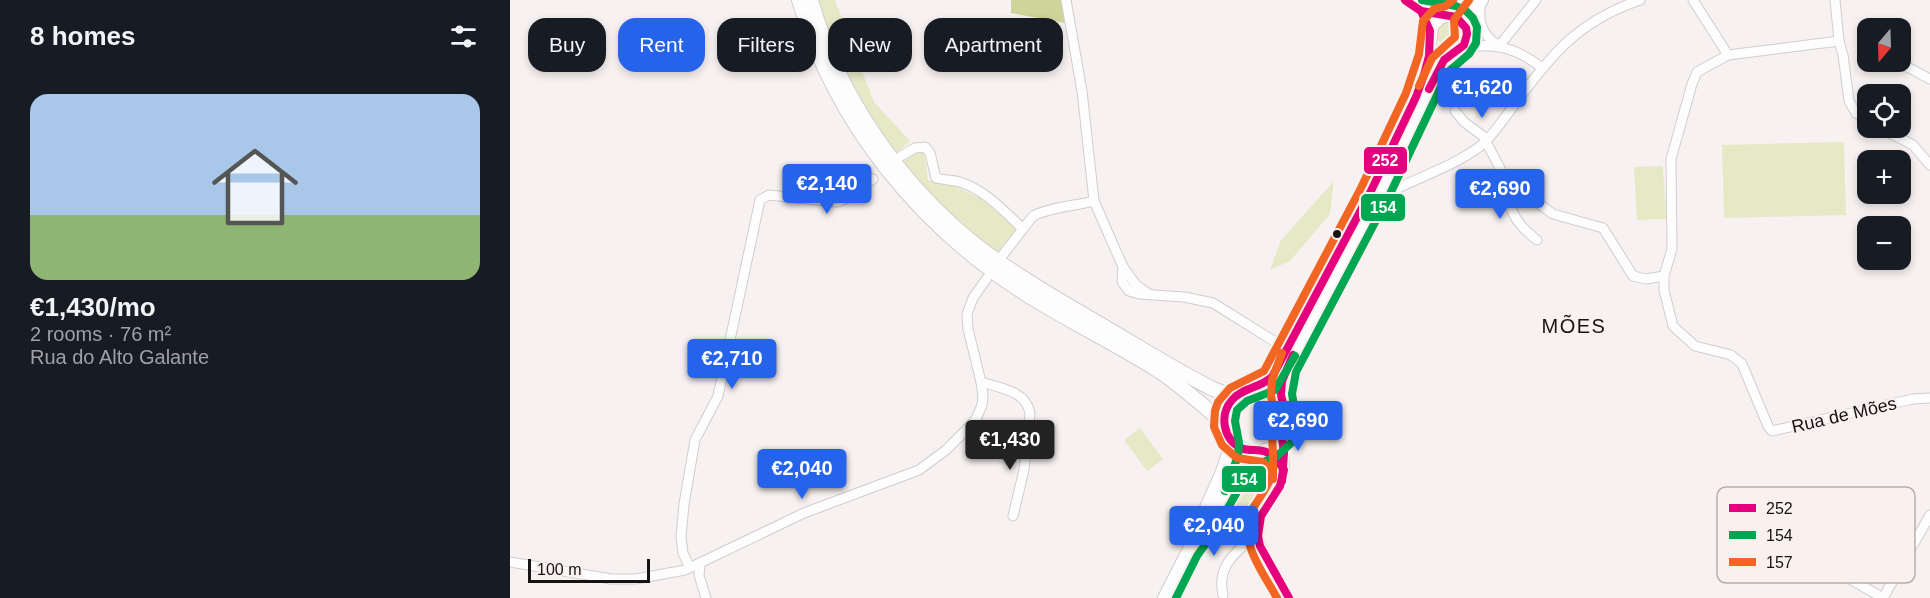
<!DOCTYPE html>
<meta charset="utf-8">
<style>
body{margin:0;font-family:Helvetica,sans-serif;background:#242831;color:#f1f3f6;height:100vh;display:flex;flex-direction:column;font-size:22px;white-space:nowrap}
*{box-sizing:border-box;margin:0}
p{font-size:20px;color:#9ea1a6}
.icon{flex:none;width:33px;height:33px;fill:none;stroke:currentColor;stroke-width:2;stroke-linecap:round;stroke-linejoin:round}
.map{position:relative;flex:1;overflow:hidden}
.drawer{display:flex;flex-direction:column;background:#171b24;width:510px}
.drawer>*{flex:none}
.banner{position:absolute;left:18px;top:18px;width:570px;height:54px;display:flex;gap:12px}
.needle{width:39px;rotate:199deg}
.buttons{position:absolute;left:1347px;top:18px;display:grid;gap:12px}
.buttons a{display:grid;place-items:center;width:54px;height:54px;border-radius:12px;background:#171b24;box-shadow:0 3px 9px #0003;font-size:30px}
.scale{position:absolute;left:18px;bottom:15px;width:122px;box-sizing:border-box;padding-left:6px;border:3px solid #161412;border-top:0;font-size:16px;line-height:21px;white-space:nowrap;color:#161412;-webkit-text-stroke:4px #faf1ee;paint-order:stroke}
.price{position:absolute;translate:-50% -51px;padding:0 14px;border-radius:6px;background:#2563eb;color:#fff;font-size:20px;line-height:39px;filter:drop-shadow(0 2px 3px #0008)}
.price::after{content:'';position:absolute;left:50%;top:36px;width:18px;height:14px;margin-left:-9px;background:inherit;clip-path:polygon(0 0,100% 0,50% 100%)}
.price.current{background:#222;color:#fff}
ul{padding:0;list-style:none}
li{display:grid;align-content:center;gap:12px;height:318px;padding:0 30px}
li+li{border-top:2px solid #363941}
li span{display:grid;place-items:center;height:186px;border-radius:18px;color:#555}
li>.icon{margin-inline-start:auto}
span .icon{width:108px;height:108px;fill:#fffc;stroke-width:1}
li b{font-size:26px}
h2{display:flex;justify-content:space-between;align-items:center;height:72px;padding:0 30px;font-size:26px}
.pill{padding:0 21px;border-radius:18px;background:#171b24;box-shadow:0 3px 9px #0003;font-size:21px;line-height:54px}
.pill.current{background:#2563eb;color:#fff}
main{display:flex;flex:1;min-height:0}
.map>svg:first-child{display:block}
.green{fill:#e6e9c6}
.forest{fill:#cfd49b}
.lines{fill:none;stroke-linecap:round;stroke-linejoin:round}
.minor-casing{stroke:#d1cdcc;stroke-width:11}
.major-casing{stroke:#d1cdcc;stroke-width:14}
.highway-casing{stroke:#d1cdcc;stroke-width:16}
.minor{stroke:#fefdfd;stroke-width:9}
.major{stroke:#fefdfd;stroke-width:12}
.highway{stroke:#fefdfd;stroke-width:14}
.bus-1-casing{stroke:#faf1ee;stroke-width:12}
.bus-2-casing{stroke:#faf1ee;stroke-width:12}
.bus-3-casing{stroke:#faf1ee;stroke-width:12}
.bus-1{stroke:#e5007d;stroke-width:8}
.bus-2{stroke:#00a651;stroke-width:8}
.bus-3{stroke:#f26522;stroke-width:8}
.bus-dot{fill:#161412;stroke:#faf1ee;stroke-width:2}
.labels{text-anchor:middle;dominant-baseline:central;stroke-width:4.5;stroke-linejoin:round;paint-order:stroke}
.street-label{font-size:18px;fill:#161412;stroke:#faf1ee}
.neighbourhood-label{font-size:20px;letter-spacing:1.5px;fill:#161412;stroke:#faf1ee}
.key{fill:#faf1ee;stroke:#b6afac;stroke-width:1.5}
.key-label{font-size:16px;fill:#161412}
.line-badge{stroke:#faf1ee;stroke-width:2}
.badge-label{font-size:16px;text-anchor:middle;font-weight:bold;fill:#fff}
</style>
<main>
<section class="drawer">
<h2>8 homes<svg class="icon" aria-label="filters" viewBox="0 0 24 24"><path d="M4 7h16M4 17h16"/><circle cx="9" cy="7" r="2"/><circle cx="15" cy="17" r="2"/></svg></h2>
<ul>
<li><span style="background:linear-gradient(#a9c7e8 65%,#8fb573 0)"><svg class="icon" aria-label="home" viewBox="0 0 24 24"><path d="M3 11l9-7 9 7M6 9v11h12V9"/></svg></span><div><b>€1,430/mo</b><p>2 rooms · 76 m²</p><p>Rua do Alto Galante</p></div></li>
</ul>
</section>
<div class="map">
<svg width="1420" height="598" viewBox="0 0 1420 598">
<rect width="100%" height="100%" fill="#f7f2f1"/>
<g class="green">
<path d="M306,0h19l39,102 36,39 -15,13 -38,-58 -23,-46z"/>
<circle cx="938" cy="34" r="12"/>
<path d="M1334,142l2,73 -122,3 -2,-73z"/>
<path d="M412,150l3,6 3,24 24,5 28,13 37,30 -19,24 -28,-17 -69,-72 17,-12z"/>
<path d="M1153,166l3,53 -29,1 -3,-53z"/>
<path d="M824,181l-4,33 -40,47 -20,9 11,-30z"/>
<path d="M630,428l23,31 -16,12 -23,-31z"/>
<path d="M757,456l10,10c1,22 -20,40 -26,60l-6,-11 -7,5 -12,-16 22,-41z"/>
</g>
<path class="forest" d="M501,0h50l4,23 -54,-10z"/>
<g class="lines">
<g class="minor-casing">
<g id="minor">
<path d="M556,0l16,91 12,110 29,66 13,18 13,9"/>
<path d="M895,0l16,11 9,20"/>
<path d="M1183,0l35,55"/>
<path d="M1325,0l4,41 4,14 6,46 7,12 12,7"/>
<path d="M971,2c-4,20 1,33 18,44"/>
<path d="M1329,41l-111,14 -31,17 -5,12 -21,75 1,90 -8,27v14l9,36 22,20 36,9 11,9 26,62 4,5 141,-32 17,-1"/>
<path d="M989,46l37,-46"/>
<path d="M949,49c32,-8 57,-2 83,19"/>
<path d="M1388,62l32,17"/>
<path d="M945,111l9,11 19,14 19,36 11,13 40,29 50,14 30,48 13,3 18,-3"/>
<path d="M1370,128l33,17 17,20"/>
<path d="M391,156l14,-8 10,-1 5,6 6,25c8,2 16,2 24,4 25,8 44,29 62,46"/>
<path d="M1003,185c-11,23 7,42 24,55"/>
<path d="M871,189l13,1c24,-12 76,-31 93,-50 11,-12 21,-27 31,-40 35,-48 63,-80 122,-100"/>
<path d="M492,256l31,-40c17,-9 42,-10 61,-15"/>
<path d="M613,267l-1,15 7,9 10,3 45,3 29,6 64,40 4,16"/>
<path d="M471,382c19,6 46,9 49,32l-6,56 -11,46"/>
<path d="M772,438c2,15 5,32 -1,46 -8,18 -24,29 -23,51 1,14 23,48 31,63"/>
<path d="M753,451l12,7 9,12"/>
<path d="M1313,518l-1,12 -6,12 1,11 7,11 59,34"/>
<path d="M732,523l14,20"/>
<path d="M0,562l101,17h25l49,-9 119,-57 115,-43 27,-20 22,-22 8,-9 6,-14 1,-9 -2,-14 -13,-53 -1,-15 6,-16 14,-20"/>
<path d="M190,564l-1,11 7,23"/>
<path d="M180,568l-7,-15 -2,-16 3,-33 11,-64 23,-44 42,-196 9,-5 68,7 8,-3 28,-20"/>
<path d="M713,595c-6,-26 9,-41 29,-56"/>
<path d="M1373,598l47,-83"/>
</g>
</g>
<g class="major-casing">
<g id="major">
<path d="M935,16c7,-1 13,0 17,6 17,19 -13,32 -23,44l-58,123 -95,179c-3,9 -6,18 -5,27 1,7 4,12 5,18 3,14 -4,29 -16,35 -27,14 -56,-16 -42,-42 9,-17 26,-13 38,-23 7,-6 11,-16 15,-24l89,-166 36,-75 18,-43 5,-19 3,-30 8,-8z"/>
<path d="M941,16l18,-16"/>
<path d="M954,24l18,-24"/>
<path d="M688,538l44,-76 16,-10"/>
<path d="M654,598l24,-47 12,-30 21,-47 7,-20 -1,-20"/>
</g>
</g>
<g class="highway-casing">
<g id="highway">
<path d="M289,0c37,125 121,227 230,296 42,26 87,48 130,75 21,14 41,32 60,48l7,11"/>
<path d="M301,0c26,94 89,185 165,245 40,31 83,55 127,81 36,21 72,44 110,63l10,4 18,-1"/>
</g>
</g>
<use href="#minor" class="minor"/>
<use href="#major" class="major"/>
<use href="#highway" class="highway"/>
<g class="bus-1-casing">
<g id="bus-1">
<path d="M896,1l15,10 35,6 10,11 1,6 -3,11 -20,15 -15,29"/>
<path d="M772,481l2,-28 -2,-15 5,-17 -6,-26 1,-14 11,-26"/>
<path d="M779,598l-29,-52 -2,-10 3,-20 19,-30 4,-16c-4,-6 -9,-13 -16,-17 -8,-5 -18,-1 -27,-5 -18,-9 -22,-33 -9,-48 10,-12 28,-12 40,-23l98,-184 46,-96 8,-22 5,-19 1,-25 -9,-20 -16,-11"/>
</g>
</g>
<g class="bus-2-casing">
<g id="bus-2">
<path d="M715,491l13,-35 1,-13 -4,-22 2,-11 10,-9 28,-11 20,-34"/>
<path d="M666,598l21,-42 19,-27 34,-60 13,-7 13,-5 15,-14 6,-21 -5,-28 4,-22 94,-178 58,-122 21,-18 7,-11 1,-16 -4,-9 -7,-7 -10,-5 -34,-6"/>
</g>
</g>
<g class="bus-3-casing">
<g id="bus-3">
<path d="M909,86l13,-28 23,-21 -1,-17 15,-20"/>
<path d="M763,479v-26l-1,-16 4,-16 -5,-25 1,-16 10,-27"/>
<path d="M767,598c-14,-26 -40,-57 -25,-88 7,-13 17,-23 21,-38l-10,-10 -26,-4 -15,-13 -8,-18 1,-16 3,-9 12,-14 34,-17 97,-183 45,-95 13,-39 4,-33 11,-12 12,-3 7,-6"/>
</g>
</g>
<use href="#bus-1" class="bus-1"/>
<use href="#bus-2" class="bus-2"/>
<use href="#bus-3" class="bus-3"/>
</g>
<circle class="bus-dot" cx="827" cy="234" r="5"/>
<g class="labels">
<g class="street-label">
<text transform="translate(1334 415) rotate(-13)">Rua de Mões</text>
</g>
<g class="neighbourhood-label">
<text x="1064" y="326">MÕES</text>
</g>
</g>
<rect x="1207" y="487" width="198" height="96" rx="9" class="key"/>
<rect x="1219" y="504" width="27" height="8" fill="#e5007d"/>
<rect x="1219" y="531" width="27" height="8" fill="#00a651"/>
<rect x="1219" y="558" width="27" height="8" fill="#f26522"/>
<g class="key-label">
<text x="1256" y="514">252</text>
<text x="1256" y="541">154</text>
<text x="1256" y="568">157</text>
</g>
<g class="line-badge">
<rect x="853" y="146" width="45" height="29" rx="6" fill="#e5007d"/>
<rect x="850" y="193" width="46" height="29" rx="6" fill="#00a651"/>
<rect x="711" y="465" width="46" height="28" rx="6" fill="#00a651"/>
</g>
<g class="badge-label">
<text x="875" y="166">252</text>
<text x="873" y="213">154</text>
<text x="734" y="485">154</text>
</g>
</svg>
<div class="buttons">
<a><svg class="needle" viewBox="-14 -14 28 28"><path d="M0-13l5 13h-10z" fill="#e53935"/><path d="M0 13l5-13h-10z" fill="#9ea1a6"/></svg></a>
<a><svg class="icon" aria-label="locate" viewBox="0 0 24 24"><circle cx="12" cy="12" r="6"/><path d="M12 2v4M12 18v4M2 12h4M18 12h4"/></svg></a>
<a>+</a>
<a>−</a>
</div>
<div class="scale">100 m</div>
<b class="price" style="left:972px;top:119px">€1,620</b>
<b class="price" style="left:317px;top:215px">€2,140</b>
<b class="price" style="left:990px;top:220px">€2,690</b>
<b class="price" style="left:222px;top:390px">€2,710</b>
<b class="price" style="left:788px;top:452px">€2,690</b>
<b class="price current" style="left:500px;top:471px">€1,430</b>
<b class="price" style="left:292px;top:500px">€2,040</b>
<b class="price" style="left:704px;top:557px">€2,040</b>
<div class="banner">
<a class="pill">Buy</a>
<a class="pill current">Rent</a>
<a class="pill">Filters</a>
<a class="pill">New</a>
<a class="pill">Apartment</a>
</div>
</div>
</main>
